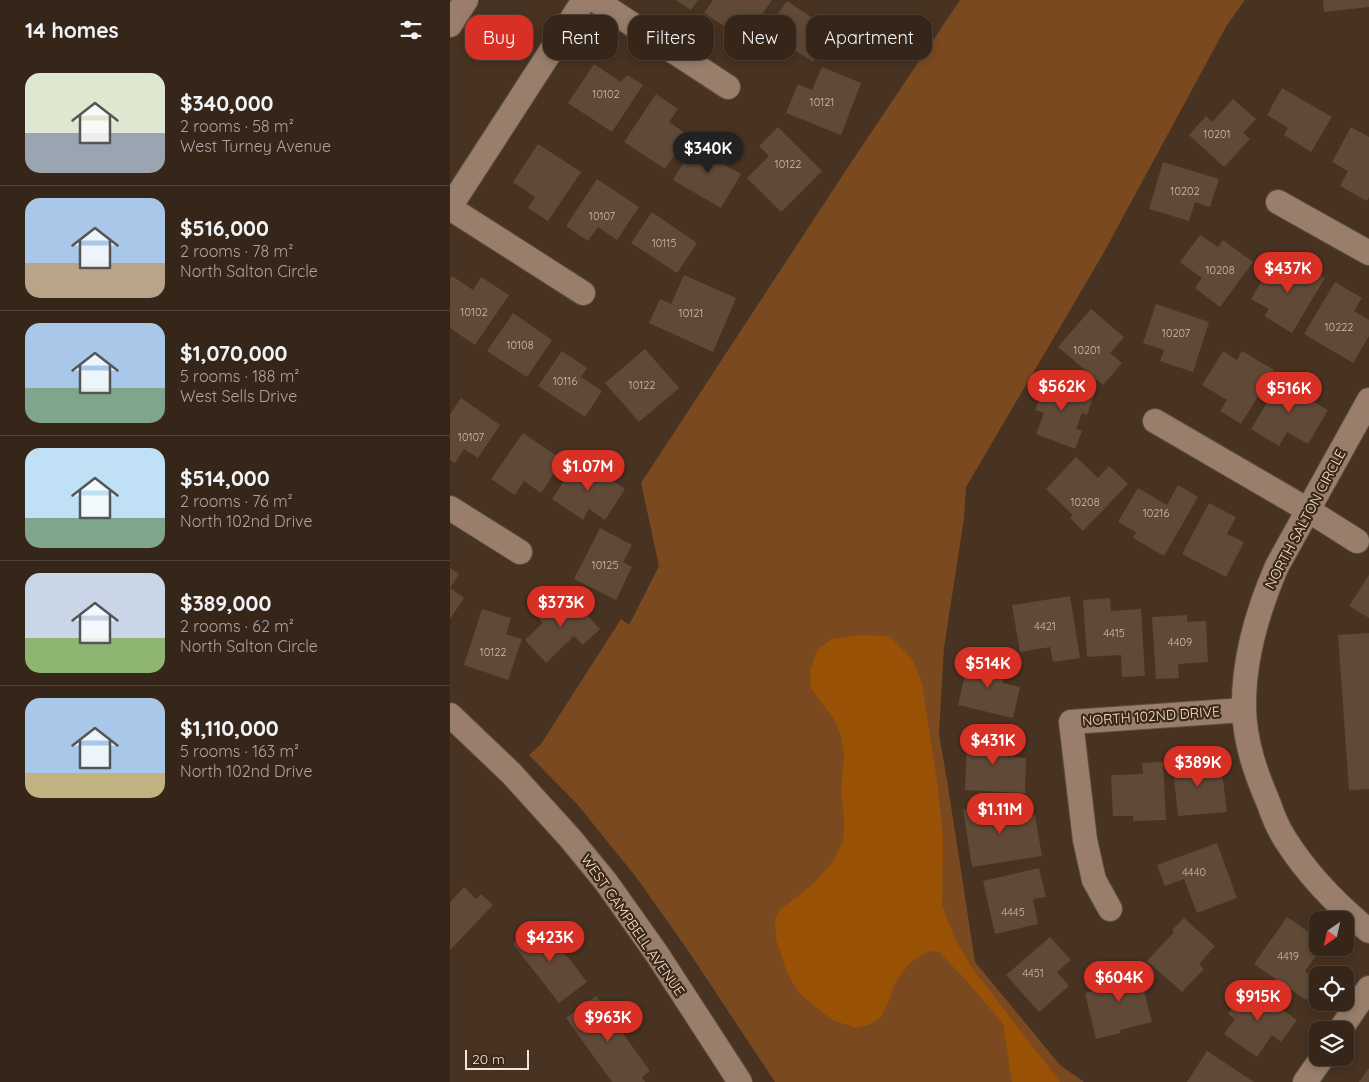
<!DOCTYPE html>
<meta charset="utf-8">
<style>
body{margin:0;font-family:Quicksand,sans-serif;background:#3d2e22;color:#f1f3f6;height:100vh;display:flex;flex-direction:column;font-size:19px;white-space:nowrap}
*{box-sizing:border-box;margin:0}
p{font-size:16px;color:#aaa5a2}
.icon{flex:none;width:28px;height:28px;fill:none;stroke:currentColor;stroke-width:2;stroke-linecap:round;stroke-linejoin:round}
.map{position:relative;flex:1;overflow:hidden}
.details{display:flex;flex-direction:column;background:#362619;width:450px}
.details>*{flex:none}
.hud{position:absolute;left:15px;top:15px;width:475px;height:45px;display:flex;gap:10px}
.needle{width:32px;rotate:214deg}
.controls{position:absolute;left:859px;top:911px;display:grid;gap:10px}
.controls a{display:grid;place-items:center;width:45px;height:45px;border-radius:10px;background:#362619;box-shadow:0 2px 8px #0003,0 0 0 1px #504338;font-size:25px}
.scale{position:absolute;left:15px;bottom:12px;width:64px;box-sizing:border-box;padding-left:5px;border:2px solid #f2e4d9;border-top:0;font-size:14px;line-height:18px;white-space:nowrap;color:#f2e4d9;-webkit-text-stroke:4px #3d2817;paint-order:stroke}
.price{position:absolute;translate:-50% -42px;padding:0 11px;border-radius:18px;background:#d93025;color:#fff;font-size:16px;line-height:32px;filter:drop-shadow(0 1px 2px #0008)}
.price::after{content:'';position:absolute;left:50%;top:30px;width:15px;height:11px;margin-left:-8px;background:inherit;clip-path:polygon(0 0,100% 0,50% 100%)}
.price.on{background:#222;color:#fff}
ul{padding:0;list-style:none}
li{display:flex;align-items:center;gap:15px;height:125px;padding:0 25px}
li+li{border-top:1px solid #504338}
li span{display:grid;place-items:center;flex:none;width:140px;height:100px;border-radius:15px;color:#555}
li>.icon{margin-inline-start:auto}
span .icon{width:60px;height:60px;fill:#fffc;stroke-width:1}
li b{font-size:21px}
h2{display:flex;justify-content:space-between;align-items:center;height:60px;padding:0 25px;font-size:21px}
.pill{padding:0 18px;border-radius:15px;background:#362619;box-shadow:0 2px 8px #0003,0 0 0 1px #504338;font-size:18px;line-height:45px}
.pill.on{background:#d93025;color:#fff}
main{display:flex;flex:1;min-height:0}
.map>svg:first-child{display:block}
.green{fill:#7a491f}
.water{fill:#995105}
.building{fill:#604937}
.lines{fill:none;stroke-linecap:round;stroke-linejoin:round}
.minor-casing{stroke:#614e3f;stroke-width:26}
.minor{stroke:#987e6b;stroke-width:24}
.labels{text-anchor:middle;dominant-baseline:central;stroke-width:4.5;stroke-linejoin:round;paint-order:stroke}
.number-label{font-size:11px;fill:#cebdb0}
.street-label{font-size:14px;fill:#f2e4d9;stroke:#3d2817}
</style>
<main>
<section class="details">
<h2>14 homes<svg class="icon" aria-label="filters" viewBox="0 0 24 24"><path d="M4 7h16M4 17h16"/><circle cx="9" cy="7" r="2"/><circle cx="15" cy="17" r="2"/></svg></h2>
<ul>
<li><span style="background:linear-gradient(#dfe7d0 60%,#9aa5b1 0)"><svg class="icon" aria-label="home" viewBox="0 0 24 24"><path d="M3 11l9-7 9 7M6 9v11h12V9"/></svg></span><div><b>$340,000</b><p>2 rooms · 58 m²</p><p>West Turney Avenue</p></div></li>
<li><span style="background:linear-gradient(#a9c7e8 65%,#b9a48a 0)"><svg class="icon" aria-label="home" viewBox="0 0 24 24"><path d="M3 11l9-7 9 7M6 9v11h12V9"/></svg></span><div><b>$516,000</b><p>2 rooms · 78 m²</p><p>North Salton Circle</p></div></li>
<li><span style="background:linear-gradient(#a9c7e8 65%,#7fa58c 0)"><svg class="icon" aria-label="home" viewBox="0 0 24 24"><path d="M3 11l9-7 9 7M6 9v11h12V9"/></svg></span><div><b>$1,070,000</b><p>5 rooms · 188 m²</p><p>West Sells Drive</p></div></li>
<li><span style="background:linear-gradient(#bfe0f5 70%,#7fa58c 0)"><svg class="icon" aria-label="home" viewBox="0 0 24 24"><path d="M3 11l9-7 9 7M6 9v11h12V9"/></svg></span><div><b>$514,000</b><p>2 rooms · 76 m²</p><p>North 102nd Drive</p></div></li>
<li><span style="background:linear-gradient(#c9d6e8 65%,#8fb573 0)"><svg class="icon" aria-label="home" viewBox="0 0 24 24"><path d="M3 11l9-7 9 7M6 9v11h12V9"/></svg></span><div><b>$389,000</b><p>2 rooms · 62 m²</p><p>North Salton Circle</p></div></li>
<li><span style="background:linear-gradient(#a9c7e8 75%,#c2b280 0)"><svg class="icon" aria-label="home" viewBox="0 0 24 24"><path d="M3 11l9-7 9 7M6 9v11h12V9"/></svg></span><div><b>$1,110,000</b><p>5 rooms · 163 m²</p><p>North 102nd Drive</p></div></li>
</ul>
</section>
<div class="map">
<svg width="919" height="1082" viewBox="0 0 919 1082">
<rect width="100%" height="100%" fill="#483221"/>
<path class="green" d="M510,0h285l-18,25 -124,229 -137,233 -2,31 -20,130 -5,86 9,52 27,176 85,103 24,17h-309l-88,-133 -51,-72 -59,-73 -48,-49 12,-11 80,-125 8,6 30,-59 -18,-83 209,-319z"/>
<path class="water" d="M412,635l27,1 23,23 10,24 16,104 5,51 -1,67 13,34 18,30 87,113h-48l-9,-58 -38,-45 -27,-28 -12,1 -17,12 -14,19 -6,18 -8,16 -10,7 -15,4 -24,-8 -33,-27 -12,-20 -11,-34 -1,-21 6,-9 31,-24 19,-21 12,-22 1,-23 -3,-29 3,-33 -3,-22 -7,-16 -23,-30 -1,-18 7,-21 15,-11z"/>
<g class="building">
<path d="M226,0h22l-7,10z"/>
<path d="M263,0h59l-18,26 -18,-12 -9,14 -23,-15z"/>
<path d="M873,0h46v7l-45,5z"/>
<path d="M337,1l47,31 -21,30 -47,-31z"/>
<path d="M144,64l27,18 6,-7 16,10 -31,47 -44,-29z"/>
<path d="M372,67l39,16 -20,52 -55,-22 12,-29 14,6z"/>
<path d="M832,88l50,29 -21,35 -27,-17 4,-7 -21,-13z"/>
<path d="M206,94l22,15 -9,13 19,13 -23,34 -41,-27z"/>
<path d="M783,99l23,20 -13,14 7,6 -26,28 -35,-32 17,-19 6,6z"/>
<path d="M328,127l44,44 -41,41 -34,-34 22,-22 -10,-10z"/>
<path d="M901,127l18,10v60l-2,4 -27,-15 8,-15 -16,-9z"/>
<path d="M248,138l32,19 -5,8 16,9 -20,34 -48,-28z"/>
<path d="M88,144l43,28 -33,49 -20,-13 7,-11 -22,-15z"/>
<path d="M713,162l56,17 -9,28 -15,-5 -6,19 -40,-12z"/>
<path d="M147,179l42,28 -22,33 -19,-13 -10,14 -22,-15z"/>
<path d="M202,212l45,31 -20,30 -46,-30z"/>
<path d="M750,235l18,12 5,-7 30,22 -33,45 -25,-19 7,-10 -22,-16z"/>
<path d="M849,262l26,16 -33,55 -28,-17 5,-7 -18,-10 21,-35 19,11z"/>
<path d="M234,275l52,23 -23,54 -64,-29 11,-24 11,5z"/>
<path d="M2,276l21,14 8,-13 28,18 -34,50 -25,-17v-49z"/>
<path d="M885,282l27,16 -8,13 15,9v16l-16,27 -49,-29z"/>
<path d="M706,304l53,18 -16,50 -33,-11 4,-11 -21,-7z"/>
<path d="M641,309l33,28 -14,16 12,10 -19,22 -45,-38z"/>
<path d="M63,313l39,27 -25,37 -40,-26z"/>
<path d="M195,349l34,39 -40,34 -34,-39z"/>
<path d="M112,351l25,17 -6,9 21,14 -17,26 -47,-31z"/>
<path d="M773,351l14,9 5,-9 32,19 -33,54 -21,-13 7,-11 -25,-15z"/>
<path d="M833,376l28,16 -4,6 21,12 -20,34 -21,-12 -8,14 -28,-17z"/>
<path d="M598,377l46,18 -7,20 -5,-2 -6,16 6,2 -7,18 -39,-15 8,-21 -9,-3z"/>
<path d="M11,398l39,27 -22,33 -14,-9 -9,14 -5,-3v-46z"/>
<path d="M73,433l40,27 -22,33 -17,-12 -9,14 -24,-16z"/>
<path d="M626,457l22,21 11,-12 19,18 -45,47 -13,-13 3,-3 -27,-26z"/>
<path d="M129,458l46,31 -20,31 -16,-11 -6,11 -31,-21z"/>
<path d="M728,485l20,12 -34,59 -31,-18 3,-6 -18,-10 20,-34 29,17z"/>
<path d="M759,503l27,14 -9,17 17,8 -18,35 -44,-23z"/>
<path d="M150,528l32,17 -9,17 9,5 -16,33 -42,-21z"/>
<path d="M0,568l9,6 -9,14z"/>
<path d="M919,575v43l-20,-12z"/>
<path d="M0,588l14,10 -14,21z"/>
<path d="M115,592l35,37 -17,16 -9,-9 -28,27 -21,-23 18,-17 -5,-6z"/>
<path d="M620,596l10,62 -27,4 -3,-15 -30,5 -8,-47z"/>
<path d="M660,598l1,13 30,-2 4,67 -23,1 -1,-22 -34,2 -4,-57z"/>
<path d="M32,609l29,9 -5,16 16,5 -14,41 -44,-15z"/>
<path d="M737,615v7l19,-1 2,41 -30,2 1,14 -23,1 -4,-62z"/>
<path d="M919,633v156l-20,1 -11,-155z"/>
<path d="M519,657l38,8 -4,18 17,4 -7,31 -55,-13z"/>
<path d="M517,735l42,1 -1,21 18,1 -1,35 -60,-3z"/>
<path d="M753,756l2,17 17,-2 5,41 -49,4 -6,-57z"/>
<path d="M713,762l3,58 -33,1v-5h-20l-2,-41 32,-1 -1,-11z"/>
<path d="M563,801l2,17 20,-3 7,41 -70,11 -9,-57z"/>
<path d="M767,843l20,55 -40,15 -13,-34 -19,7 -8,-21z"/>
<path d="M589,868l7,29 -13,2 5,25 -43,10 -12,-53z"/>
<path d="M14,887l12,12 5,-5 12,11 -43,45v-48z"/>
<path d="M837,917l31,21v10h4l-17,23 13,9v4l-12,16 -52,-36z"/>
<path d="M734,918l31,28 -16,18 5,5 -22,23 -35,-31 27,-29 -2,-2z"/>
<path d="M91,922l46,60 -28,21 -46,-59z"/>
<path d="M600,937l21,23 -14,12 12,14 -30,26 -33,-37z"/>
<path d="M687,963l15,59 -32,8 1,3 -25,6 -11,-46 30,-7 -5,-16z"/>
<path d="M798,986l49,34 -16,22 -9,-7 -15,22 -33,-23 11,-15 -7,-5z"/>
<path d="M146,996l54,75 -8,6 3,5h-33l-46,-64z"/>
<path d="M757,1051l47,31h-67z"/>
<path d="M919,1068v14h-10z"/>
</g>
<g class="lines">
<g class="minor-casing">
<g id="minor">
<path d="M145,0l133,87"/>
<path d="M0,25l16,-25"/>
<path d="M828,202l91,51"/>
<path d="M0,207l134,-207"/>
<path d="M0,208l133,85"/>
<path d="M919,400l-92,166c-20,46 -34,93 -33,143 1,34 12,65 25,95 4,12 9,24 16,35 22,35 52,66 84,92"/>
<path d="M705,421l153,89 49,31"/>
<path d="M0,508l70,44"/>
<path d="M0,715l61,58 59,65 36,44 51,72 83,128"/>
<path d="M660,909l-16,-29 -9,-40 -14,-118 173,-12"/>
<path d="M890,1030l29,-42"/>
<path d="M855,1082l17,-24"/>
</g>
</g>
<use href="#minor" class="minor"/>
</g>
<g class="labels">
<g class="number-label">
<text x="156" y="94">10102</text>
<text x="372" y="102">10121</text>
<text x="767" y="134">10201</text>
<text x="338" y="164">10122</text>
<text x="735" y="191">10202</text>
<text x="152" y="216">10107</text>
<text x="214" y="243">10115</text>
<text x="770" y="270">10208</text>
<text x="24" y="312">10102</text>
<text x="241" y="313">10121</text>
<text x="889" y="327">10222</text>
<text x="726" y="333">10207</text>
<text x="70" y="345">10108</text>
<text x="637" y="350">10201</text>
<text x="115" y="381">10116</text>
<text x="192" y="385">10122</text>
<text x="21" y="437">10107</text>
<text x="635" y="502">10208</text>
<text x="706" y="513">10216</text>
<text x="155" y="565">10125</text>
<text x="595" y="626">4421</text>
<text x="664" y="633">4415</text>
<text x="730" y="642">4409</text>
<text x="43" y="652">10122</text>
<text x="744" y="872">4440</text>
<text x="563" y="912">4445</text>
<text x="838" y="956">4419</text>
<text x="583" y="973">4451</text>
</g>
<g class="street-label">
<text transform="translate(855 519) rotate(-62)">NORTH SALTON CIRCLE</text>
<text transform="translate(701 716) rotate(-4)">NORTH 102ND DRIVE</text>
<text transform="translate(183 925) rotate(55)">WEST CAMPBELL AVENUE</text>
</g>
</g>
</svg>
<div class="controls">
<a><svg class="needle" viewBox="-14 -14 28 28"><path d="M0-13l5 13h-10z" fill="#e53935"/><path d="M0 13l5-13h-10z" fill="#aaa5a2"/></svg></a>
<a><svg class="icon" aria-label="locate" viewBox="0 0 24 24"><circle cx="12" cy="12" r="6"/><path d="M12 2v4M12 18v4M2 12h4M18 12h4"/></svg></a>
<a><svg class="icon" aria-label="layers" viewBox="0 0 24 24"><path d="M12 4l9 5-9 5-9-5zM3 14l9 5 9-5"/></svg></a>
</div>
<div class="scale">20 m</div>
<b class="price on" style="left:258px;top:174px">$340K</b>
<b class="price" style="left:838px;top:294px">$437K</b>
<b class="price" style="left:612px;top:412px">$562K</b>
<b class="price" style="left:839px;top:414px">$516K</b>
<b class="price" style="left:138px;top:492px">$1.07M</b>
<b class="price" style="left:111px;top:628px">$373K</b>
<b class="price" style="left:538px;top:689px">$514K</b>
<b class="price" style="left:543px;top:766px">$431K</b>
<b class="price" style="left:748px;top:788px">$389K</b>
<b class="price" style="left:550px;top:835px">$1.11M</b>
<b class="price" style="left:100px;top:963px">$423K</b>
<b class="price" style="left:669px;top:1003px">$604K</b>
<b class="price" style="left:808px;top:1022px">$915K</b>
<b class="price" style="left:158px;top:1043px">$963K</b>
<div class="hud">
<a class="pill on">Buy</a>
<a class="pill">Rent</a>
<a class="pill">Filters</a>
<a class="pill">New</a>
<a class="pill">Apartment</a>
</div>
</div>
</main>
